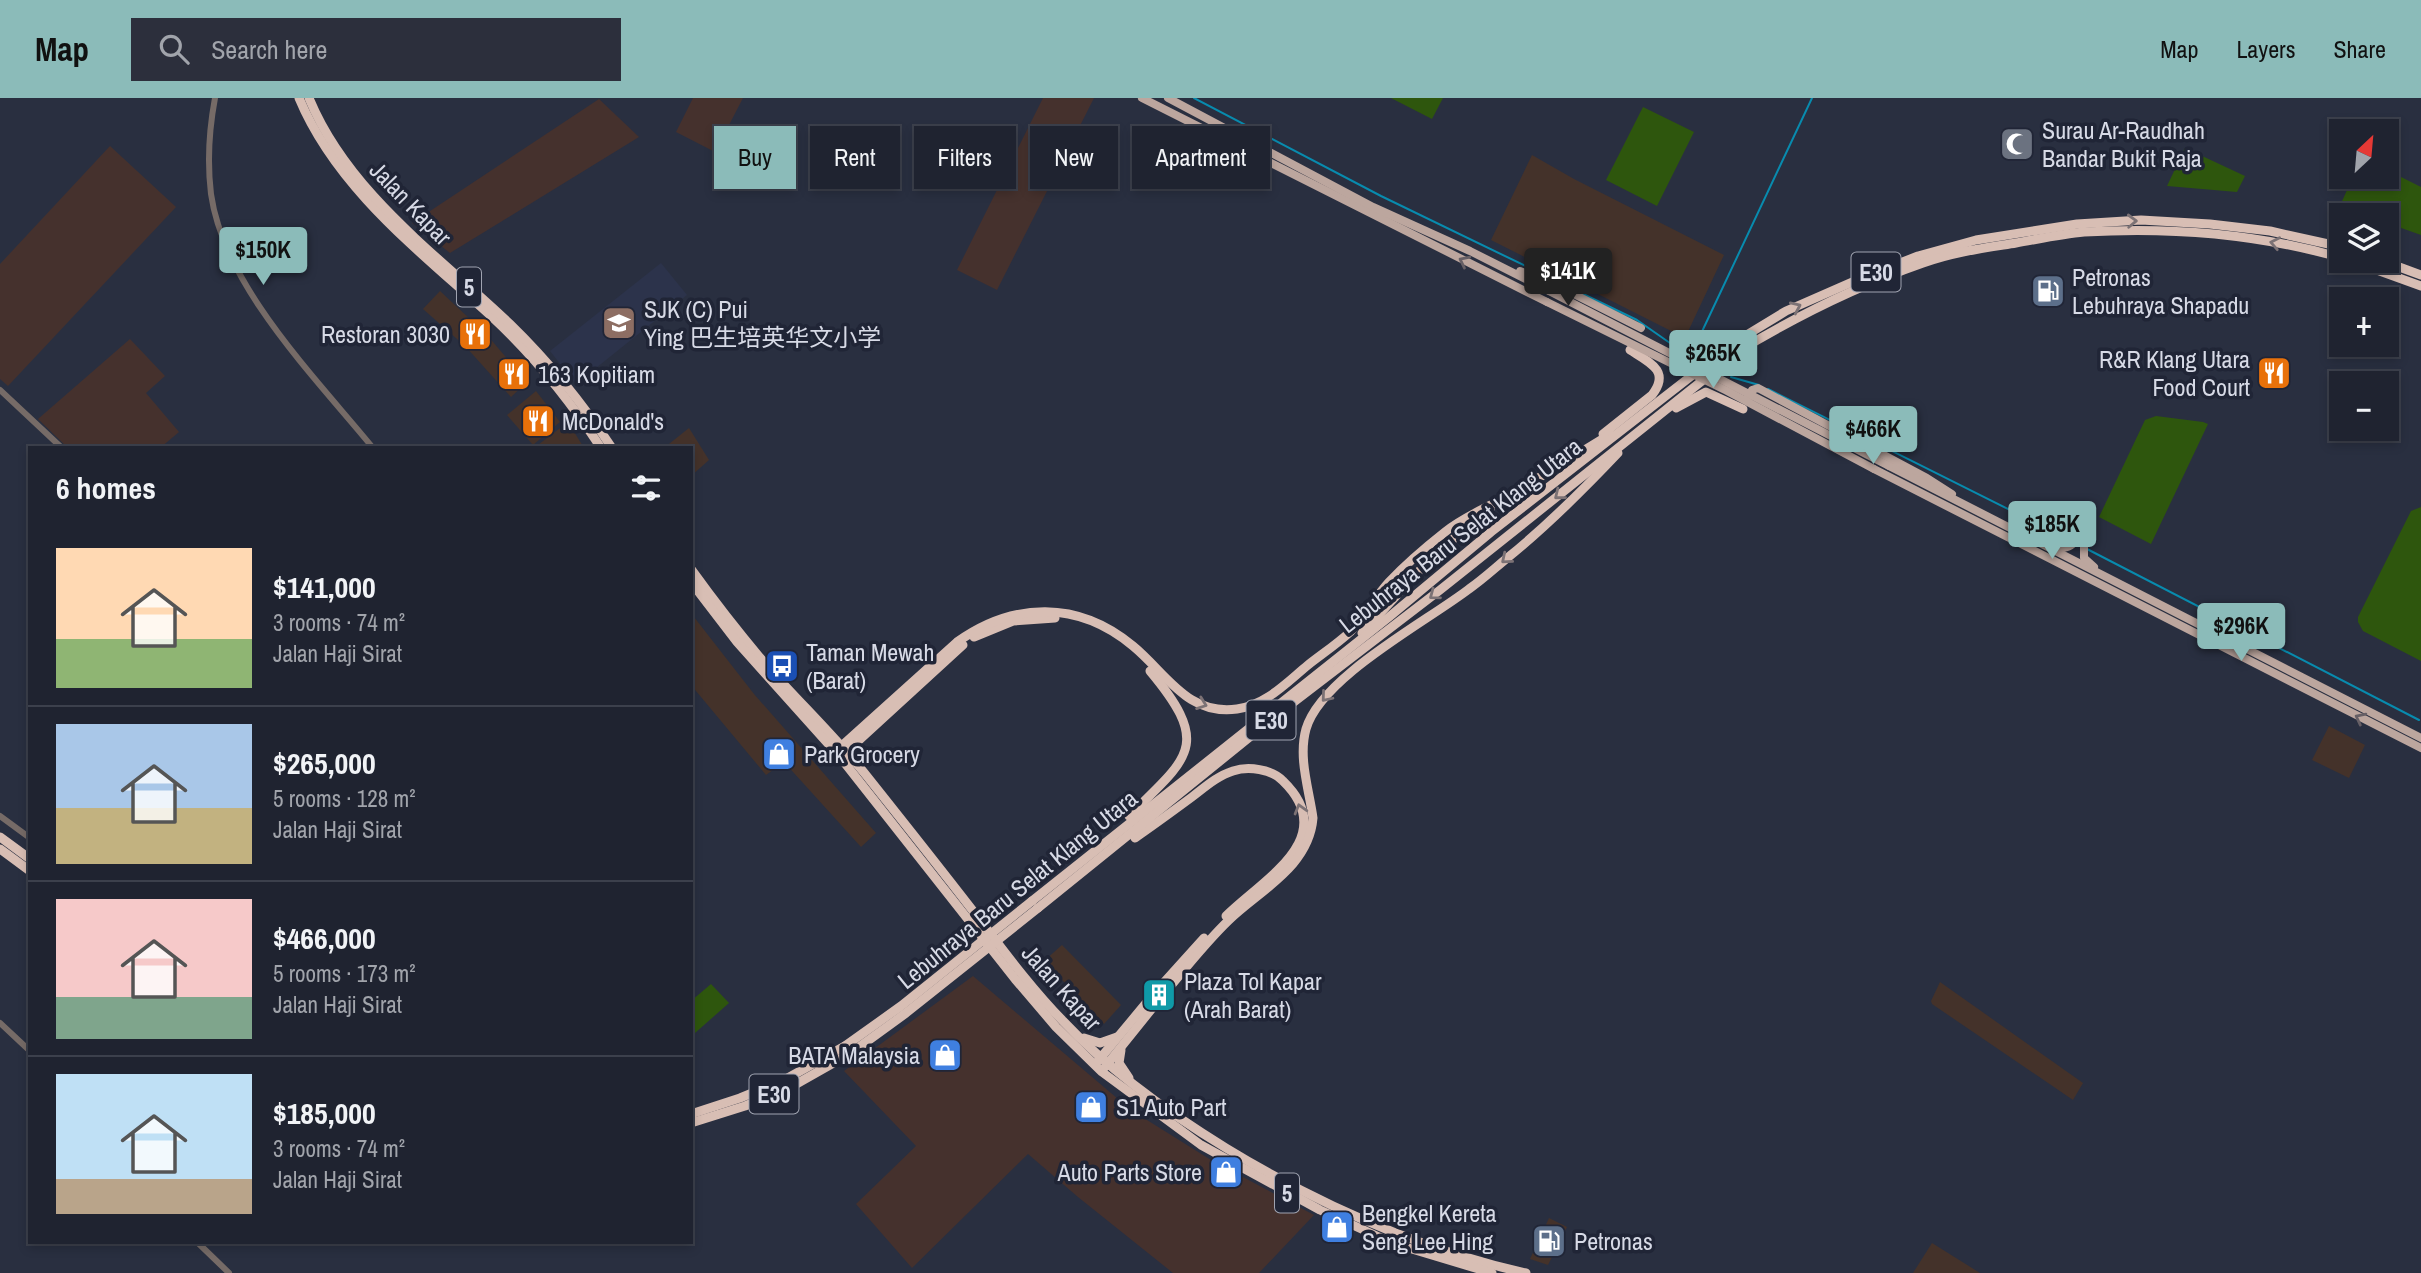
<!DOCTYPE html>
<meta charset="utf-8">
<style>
body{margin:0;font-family:"Archivo Narrow","Noto Sans SC",sans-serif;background:#2c2f3c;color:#f1f3f6;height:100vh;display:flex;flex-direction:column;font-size:26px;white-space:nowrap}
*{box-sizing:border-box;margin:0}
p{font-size:23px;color:#a1a4ab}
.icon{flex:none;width:38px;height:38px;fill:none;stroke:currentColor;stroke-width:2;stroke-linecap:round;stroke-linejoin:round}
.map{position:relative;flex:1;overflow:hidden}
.details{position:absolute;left:28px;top:348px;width:665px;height:798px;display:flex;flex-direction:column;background:#1f2330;border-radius:0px;box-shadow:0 4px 10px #0003,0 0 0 2px #3c404c}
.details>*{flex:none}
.banner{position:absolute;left:714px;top:28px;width:665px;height:63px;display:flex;gap:14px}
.needle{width:46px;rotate:26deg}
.controls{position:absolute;left:2329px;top:21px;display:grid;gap:14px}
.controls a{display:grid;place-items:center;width:70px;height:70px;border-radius:0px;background:#1f2330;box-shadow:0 4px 10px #0003,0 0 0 2px #3c404c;font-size:35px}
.price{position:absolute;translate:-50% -60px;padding:0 16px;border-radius:7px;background:#8bbbb9;color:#111;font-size:23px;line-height:46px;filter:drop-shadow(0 2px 4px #0008)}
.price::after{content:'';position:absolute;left:50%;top:42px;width:21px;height:16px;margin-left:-10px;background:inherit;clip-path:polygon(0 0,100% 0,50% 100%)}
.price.selected{background:#222;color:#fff}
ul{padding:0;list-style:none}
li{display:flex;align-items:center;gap:21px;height:175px;padding:0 28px}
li+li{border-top:2px solid #3c404c}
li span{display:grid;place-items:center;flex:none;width:196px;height:140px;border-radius:0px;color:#555}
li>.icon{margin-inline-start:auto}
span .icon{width:84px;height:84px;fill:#fffc;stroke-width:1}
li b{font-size:30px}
h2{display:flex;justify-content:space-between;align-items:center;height:84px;padding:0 28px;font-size:30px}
.tag{padding:0 24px;border-radius:0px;background:#1f2330;box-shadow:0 4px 10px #0003,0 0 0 2px #3c404c;font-size:24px;line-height:63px}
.tag.selected{background:#8bbbb9;color:#111}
header{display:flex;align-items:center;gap:42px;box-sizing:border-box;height:98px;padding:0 35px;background:#8bbbb9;color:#111}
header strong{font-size:33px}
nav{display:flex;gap:38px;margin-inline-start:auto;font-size:24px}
.search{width:490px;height:63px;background:#2c2f3c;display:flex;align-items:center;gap:18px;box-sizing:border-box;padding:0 24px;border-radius:0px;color:#a1a4ab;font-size:26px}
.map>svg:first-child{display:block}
.commercial{fill:#44322a}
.industrial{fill:#45312d}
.built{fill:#2c334b}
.green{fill:#2e560d}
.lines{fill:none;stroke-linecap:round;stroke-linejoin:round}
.stream{stroke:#088bae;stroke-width:2}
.minor{stroke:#766b67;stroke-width:6}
.major{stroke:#bca69e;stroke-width:8}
.highway{stroke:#d8beb4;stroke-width:9}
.major-bridge{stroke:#bca69e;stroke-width:8}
.highway-bridge{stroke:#d8beb4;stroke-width:9}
.oneway{stroke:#7c7275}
.oneway2{stroke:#665f65}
.labels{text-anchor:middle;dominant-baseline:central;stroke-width:7;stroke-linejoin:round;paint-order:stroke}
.shield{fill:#202536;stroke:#a0a4b1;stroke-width:2}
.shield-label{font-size:23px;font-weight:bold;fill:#d7dae6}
.poi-label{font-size:24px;fill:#d7dae6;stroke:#202536;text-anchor:start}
.street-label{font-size:24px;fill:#d7dae6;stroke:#202536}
</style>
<header>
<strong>Map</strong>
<div class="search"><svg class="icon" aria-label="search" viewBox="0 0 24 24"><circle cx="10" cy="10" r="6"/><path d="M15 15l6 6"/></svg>Search here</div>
<nav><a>Map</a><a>Layers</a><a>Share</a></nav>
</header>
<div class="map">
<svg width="2421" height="1175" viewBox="0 0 2421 1175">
<rect width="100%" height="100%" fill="#292f40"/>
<g class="commercial">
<path d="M1532,57l42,24 150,76 -39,83 -194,-98z"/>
<path d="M440,193l47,44 40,47 -16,15 -45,-50 -43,-38z"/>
<path d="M536,293l24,31 -27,23 -26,-30z"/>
<path d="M568,324l16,26h-50z"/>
<path d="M689,330l20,32 -18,16v-28h-27z"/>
<path d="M694,519l60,77 122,139 -15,14 -77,-85 -18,13 -75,-90v-66z"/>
<path d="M2329,628l36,19 -16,33 -37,-18z"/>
<path d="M1062,847l59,60 -17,19 -60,-63z"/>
<path d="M1940,884l143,101 -10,17 -141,-96 -1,-3z"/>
<path d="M1549,1120l18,9 -19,38 -18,-6z"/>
<path d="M1932,1145l48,30h-67z"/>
</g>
<g class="industrial">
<path d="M693,0h50l-28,54 -39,-20z"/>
<path d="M1043,0h51l-97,192 -40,-20z"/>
<path d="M599,1l40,38 -189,116 -38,-30z"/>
<path d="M110,48l66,61 -168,179 -8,-7v-115z"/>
<path d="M130,241l35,37 -19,17 33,39 -19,16h-92l-30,-29z"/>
<path d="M973,878l158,134 80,50 103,55 -55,58h-86l-95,-76 -50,-43 -116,114 -56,-64 60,-58 -72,-75z"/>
</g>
<path class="built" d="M661,165l26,32 -111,89 -26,-33z"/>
<g class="green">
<path d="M1391,0h52l-11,21z"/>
<path d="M1643,9l51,25 -37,74 -51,-26z"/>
<path d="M2185,50l60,28 -8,16 -70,-6z"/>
<path d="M2387,72l34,17v48l-34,-12v-8h-28l-21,-5 15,-33h34z"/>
<path d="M2156,318l47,6 5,2 -57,120 -52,-27 46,-97z"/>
<path d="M2421,409v154l-58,-30 -5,-9v-5l53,-106z"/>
<path d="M711,886l18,19 -34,30 -4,-4v-28z"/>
</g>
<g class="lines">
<g class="stream">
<path d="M1194,0l187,98 256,124 53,37 122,-259"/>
<path d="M1691,260l8,4"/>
<path d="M1731,279l28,8"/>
<path d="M1768,291l304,152"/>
<path d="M2087,451l332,171"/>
</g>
<g class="minor">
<path d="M215,0c-6,32 -8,63 -4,96 13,92 104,183 162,254"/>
<path d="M0,292l62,58"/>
<path d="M0,718l30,22"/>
<path d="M0,925l30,28"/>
<path d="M197,1144l32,31"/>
</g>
<g class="major">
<path d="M1142,0l405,204"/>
<path d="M1168,0l205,109 97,44 79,40"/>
<path d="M1520,173l28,10 93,47"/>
<path d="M1747,302l5,-10 6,-2 169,90 25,16"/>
<path d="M1889,368l532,272"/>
<path d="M1874,371l547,279"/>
<path d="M2084,445v15l10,9"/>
<path d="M2051,448c11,3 18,3 26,-6"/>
</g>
<g class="highway">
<path d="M299,0c38,91 122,154 193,219 41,38 78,84 109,131"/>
<path d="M309,0c39,95 130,158 201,226 38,37 73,80 102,124"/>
<path d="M2352,163l69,25"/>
<path d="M2383,163l38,14"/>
<path d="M1676,310l30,-16 37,17"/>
<path d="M1603,336l49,-39c19,-24 -3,-33 -22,-45"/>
<path d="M691,471c26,36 54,72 84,106 30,33 63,65 91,100 35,44 70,88 104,132 30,39 59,79 93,114 48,51 104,91 163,127 95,58 192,101 300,125"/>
<path d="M691,484l46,60 103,115 175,222 41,48 46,45 99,73 119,65 72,33 100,30"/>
<path d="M1362,535l72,-78 56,-46"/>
<path d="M974,539l39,-16 42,-3"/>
<path d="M837,652l120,-108c56,-40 121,-42 176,4 33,27 54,70 104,63 29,-4 49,-26 71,-44 14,-11 29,-21 42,-33 15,-15 25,-35 39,-50 17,-18 37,-35 56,-50 20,-16 42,-24 64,-37 34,-19 67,-40 100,-60"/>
<path d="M844,656l119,-109"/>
<path d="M1129,718c60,-59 83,-71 21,-145"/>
<path d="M0,739l30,22"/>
<path d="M1135,740c19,-13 38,-27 57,-41 12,-9 25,-21 41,-26 15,-5 39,-2 50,10 59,57 -21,99 -57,135"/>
<path d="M0,751l30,22"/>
<path d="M1032,803l357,-284 102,-85 244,-190 51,-31 73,-32 59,-23 58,-16 101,-16 64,-4 69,4 60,7 72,16"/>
<path d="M1038,810l239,-193 163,-125 302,-241c57,-34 118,-64 181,-86 30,-11 62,-15 93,-20 23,-4 46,-9 68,-11 86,-5 175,2 258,26"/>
<path d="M1158,891l46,-51"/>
<path d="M1164,896c21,-25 41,-51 65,-74 31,-30 80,-53 84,-102 -4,-29 -15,-60 -7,-89 15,-52 120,-107 163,-140 13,-9 25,-20 37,-30 40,-32 77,-69 112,-106"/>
<path d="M1084,940l16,5 17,-6"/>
<path d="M1121,952l-2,13 10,15"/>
<path d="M1098,963l54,-65"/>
<path d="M1105,969l53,-66"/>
<path d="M691,1016l49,-16 46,-19 59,-33"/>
<path d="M691,1025l54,-17 46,-19 60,-34"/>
</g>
<g class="major-bridge">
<path d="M1549,193l340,175"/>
<path d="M1547,204l180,89 147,78"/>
</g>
<g class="highway-bridge">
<path d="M845,948l56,-40 131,-105"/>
<path d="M851,955l55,-40 132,-105"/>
</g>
</g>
<defs><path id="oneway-chevron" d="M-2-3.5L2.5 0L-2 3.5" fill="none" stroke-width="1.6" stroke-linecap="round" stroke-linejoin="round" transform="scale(1.75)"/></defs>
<g class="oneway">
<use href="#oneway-chevron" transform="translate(2132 123) rotate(-2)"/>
<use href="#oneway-chevron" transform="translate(2275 145) rotate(-169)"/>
<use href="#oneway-chevron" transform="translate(1796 209) rotate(-24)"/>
<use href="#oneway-chevron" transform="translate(1559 397) rotate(141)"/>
<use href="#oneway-chevron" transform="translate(1506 461) rotate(140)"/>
<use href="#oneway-chevron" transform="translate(1434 497) rotate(143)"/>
<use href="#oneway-chevron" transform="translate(1326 599) rotate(130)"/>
<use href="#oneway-chevron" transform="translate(1202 606) rotate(20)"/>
<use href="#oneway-chevron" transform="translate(1300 711) rotate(-106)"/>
</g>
<g class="oneway2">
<use href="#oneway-chevron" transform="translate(1464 163) rotate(-154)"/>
<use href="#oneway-chevron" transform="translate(2360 620) rotate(-153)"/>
</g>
<defs>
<g id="mosque-square" transform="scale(1.75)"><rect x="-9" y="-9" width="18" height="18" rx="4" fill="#6b7280" stroke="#202536"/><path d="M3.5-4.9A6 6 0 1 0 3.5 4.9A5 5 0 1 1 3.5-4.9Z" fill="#fff"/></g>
<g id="fuel-square" transform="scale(1.75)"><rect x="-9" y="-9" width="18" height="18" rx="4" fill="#5c6f8a" stroke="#202536"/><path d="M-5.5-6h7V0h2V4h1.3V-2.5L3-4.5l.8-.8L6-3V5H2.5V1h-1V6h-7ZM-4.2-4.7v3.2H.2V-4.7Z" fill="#fff"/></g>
<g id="school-square" transform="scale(1.75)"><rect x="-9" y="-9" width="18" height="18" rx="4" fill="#8d6e63" stroke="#202536"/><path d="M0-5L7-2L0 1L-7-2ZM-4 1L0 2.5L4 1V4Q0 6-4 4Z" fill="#fff"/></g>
<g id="restaurant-square" transform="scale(1.75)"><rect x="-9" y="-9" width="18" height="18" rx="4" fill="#e8710a" stroke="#202536"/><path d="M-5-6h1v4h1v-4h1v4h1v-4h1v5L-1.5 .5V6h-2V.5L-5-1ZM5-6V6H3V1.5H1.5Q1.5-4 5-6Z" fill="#fff"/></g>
<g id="bus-square" transform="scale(1.75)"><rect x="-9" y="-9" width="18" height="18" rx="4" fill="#1a4fb4" stroke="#202536"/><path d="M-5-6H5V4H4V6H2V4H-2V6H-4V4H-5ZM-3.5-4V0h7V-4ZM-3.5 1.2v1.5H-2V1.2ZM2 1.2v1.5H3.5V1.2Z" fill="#fff"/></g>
<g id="shop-square" transform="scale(1.75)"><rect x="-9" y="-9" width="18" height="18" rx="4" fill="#3f7fe0" stroke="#202536"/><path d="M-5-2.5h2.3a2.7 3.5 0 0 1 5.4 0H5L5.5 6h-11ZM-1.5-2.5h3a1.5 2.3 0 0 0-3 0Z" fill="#fff"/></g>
<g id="building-square" transform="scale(1.75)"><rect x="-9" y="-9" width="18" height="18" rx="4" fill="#0f9aa8" stroke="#202536"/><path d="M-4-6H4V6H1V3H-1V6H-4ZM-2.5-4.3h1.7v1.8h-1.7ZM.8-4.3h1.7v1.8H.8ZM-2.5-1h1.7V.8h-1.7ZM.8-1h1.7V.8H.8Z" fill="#fff"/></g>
</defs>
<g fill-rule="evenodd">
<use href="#mosque-square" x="2017" y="46"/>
<use href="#fuel-square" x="2048" y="193"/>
<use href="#school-square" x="619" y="225"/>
<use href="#restaurant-square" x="475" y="236"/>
<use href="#restaurant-square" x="2274" y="275"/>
<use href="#restaurant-square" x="514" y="276"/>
<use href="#restaurant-square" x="538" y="323"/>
<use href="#bus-square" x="782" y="568"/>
<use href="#shop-square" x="779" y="656"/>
<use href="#building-square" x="1159" y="897"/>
<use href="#shop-square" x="945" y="957"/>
<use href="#shop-square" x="1091" y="1009"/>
<use href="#shop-square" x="1226" y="1074"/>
<use href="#shop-square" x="1337" y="1129"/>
<use href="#fuel-square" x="1549" y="1143"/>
</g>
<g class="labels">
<g class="shield">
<rect x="1851.5" y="154.5" width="49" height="39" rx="5"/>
<rect x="457" y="169.5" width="24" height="39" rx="5"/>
<rect x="1246.5" y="602.5" width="49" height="39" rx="5"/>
<rect x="749.5" y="976.5" width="49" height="39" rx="5"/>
<rect x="1275" y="1075.5" width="24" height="39" rx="5"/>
</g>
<g class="shield-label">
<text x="1876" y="174">E30</text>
<text x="469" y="189">5</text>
<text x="1271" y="622">E30</text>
<text x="774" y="996">E30</text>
<text x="1287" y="1095">5</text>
</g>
<g class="poi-label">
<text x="2042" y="32">Surau Ar-Raudhah<tspan x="2042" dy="28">Bandar Bukit Raja</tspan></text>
<text x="2072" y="179">Petronas<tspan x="2072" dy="28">Lebuhraya Shapadu</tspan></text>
<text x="644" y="211">SJK (C) Pui<tspan x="644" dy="28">Ying 巴生培英华文小学</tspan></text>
<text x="450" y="236" text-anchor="end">Restoran 3030</text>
<text x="2250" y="261" text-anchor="end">R&amp;R Klang Utara<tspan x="2250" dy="28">Food Court</tspan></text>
<text x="538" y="276">163 Kopitiam</text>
<text x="562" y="323">McDonald's</text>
<text x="806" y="554">Taman Mewah<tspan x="806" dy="28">(Barat)</tspan></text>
<text x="804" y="656">Park Grocery</text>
<text x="1184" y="883">Plaza Tol Kapar<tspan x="1184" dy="28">(Arah Barat)</tspan></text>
<text x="920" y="957" text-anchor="end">BATA Malaysia</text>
<text x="1116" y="1009">S1 Auto Part</text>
<text x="1202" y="1074" text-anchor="end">Auto Parts Store</text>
<text x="1362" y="1115">Bengkel Kereta<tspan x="1362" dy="28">Seng Lee Hing</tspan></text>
<text x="1574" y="1143">Petronas</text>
</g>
<g class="street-label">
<text transform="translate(411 105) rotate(46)">Jalan Kapar</text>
<text transform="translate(1460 437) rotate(-38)">Lebuhraya Baru Selat Klang Utara</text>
<text transform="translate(1017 791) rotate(-39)">Lebuhraya Baru Selat Klang Utara</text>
<text transform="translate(1062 889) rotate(48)">Jalan Kapar</text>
</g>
</g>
</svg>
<div class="controls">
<a><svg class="needle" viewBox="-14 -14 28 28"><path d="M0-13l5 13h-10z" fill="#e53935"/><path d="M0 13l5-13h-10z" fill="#a1a4ab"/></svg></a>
<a><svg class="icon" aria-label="layers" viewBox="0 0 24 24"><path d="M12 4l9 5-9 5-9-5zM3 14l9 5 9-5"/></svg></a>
<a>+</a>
<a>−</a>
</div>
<b class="price" style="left:263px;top:189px">$150K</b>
<b class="price selected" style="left:1568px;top:210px">$141K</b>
<b class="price" style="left:1713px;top:292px">$265K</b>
<b class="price" style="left:1873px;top:368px">$466K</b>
<b class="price" style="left:2052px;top:463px">$185K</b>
<b class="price" style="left:2241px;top:565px">$296K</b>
<div class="banner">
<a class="tag selected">Buy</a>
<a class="tag">Rent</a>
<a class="tag">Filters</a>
<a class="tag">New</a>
<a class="tag">Apartment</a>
</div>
<section class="details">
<h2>6 homes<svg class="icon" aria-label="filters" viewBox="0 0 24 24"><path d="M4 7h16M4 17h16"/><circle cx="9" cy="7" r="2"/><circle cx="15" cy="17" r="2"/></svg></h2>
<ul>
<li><span style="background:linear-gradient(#ffd9b3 65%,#8fb573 0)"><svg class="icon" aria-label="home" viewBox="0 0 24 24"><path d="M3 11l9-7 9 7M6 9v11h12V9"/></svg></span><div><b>$141,000</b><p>3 rooms · 74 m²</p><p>Jalan Haji Sirat</p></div></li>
<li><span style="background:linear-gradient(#a9c7e8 60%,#c2b280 0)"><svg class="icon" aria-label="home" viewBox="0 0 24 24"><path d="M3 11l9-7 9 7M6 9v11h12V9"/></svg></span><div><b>$265,000</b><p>5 rooms · 128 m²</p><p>Jalan Haji Sirat</p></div></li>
<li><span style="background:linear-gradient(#f6c9c9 70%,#7fa58c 0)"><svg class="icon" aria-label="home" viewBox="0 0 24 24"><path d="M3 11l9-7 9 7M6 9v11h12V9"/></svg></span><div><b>$466,000</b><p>5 rooms · 173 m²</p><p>Jalan Haji Sirat</p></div></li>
<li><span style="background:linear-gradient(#bfe0f5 75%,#b9a48a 0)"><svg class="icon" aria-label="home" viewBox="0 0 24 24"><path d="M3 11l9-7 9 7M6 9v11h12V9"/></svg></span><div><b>$185,000</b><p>3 rooms · 74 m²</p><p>Jalan Haji Sirat</p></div></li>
</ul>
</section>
</div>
